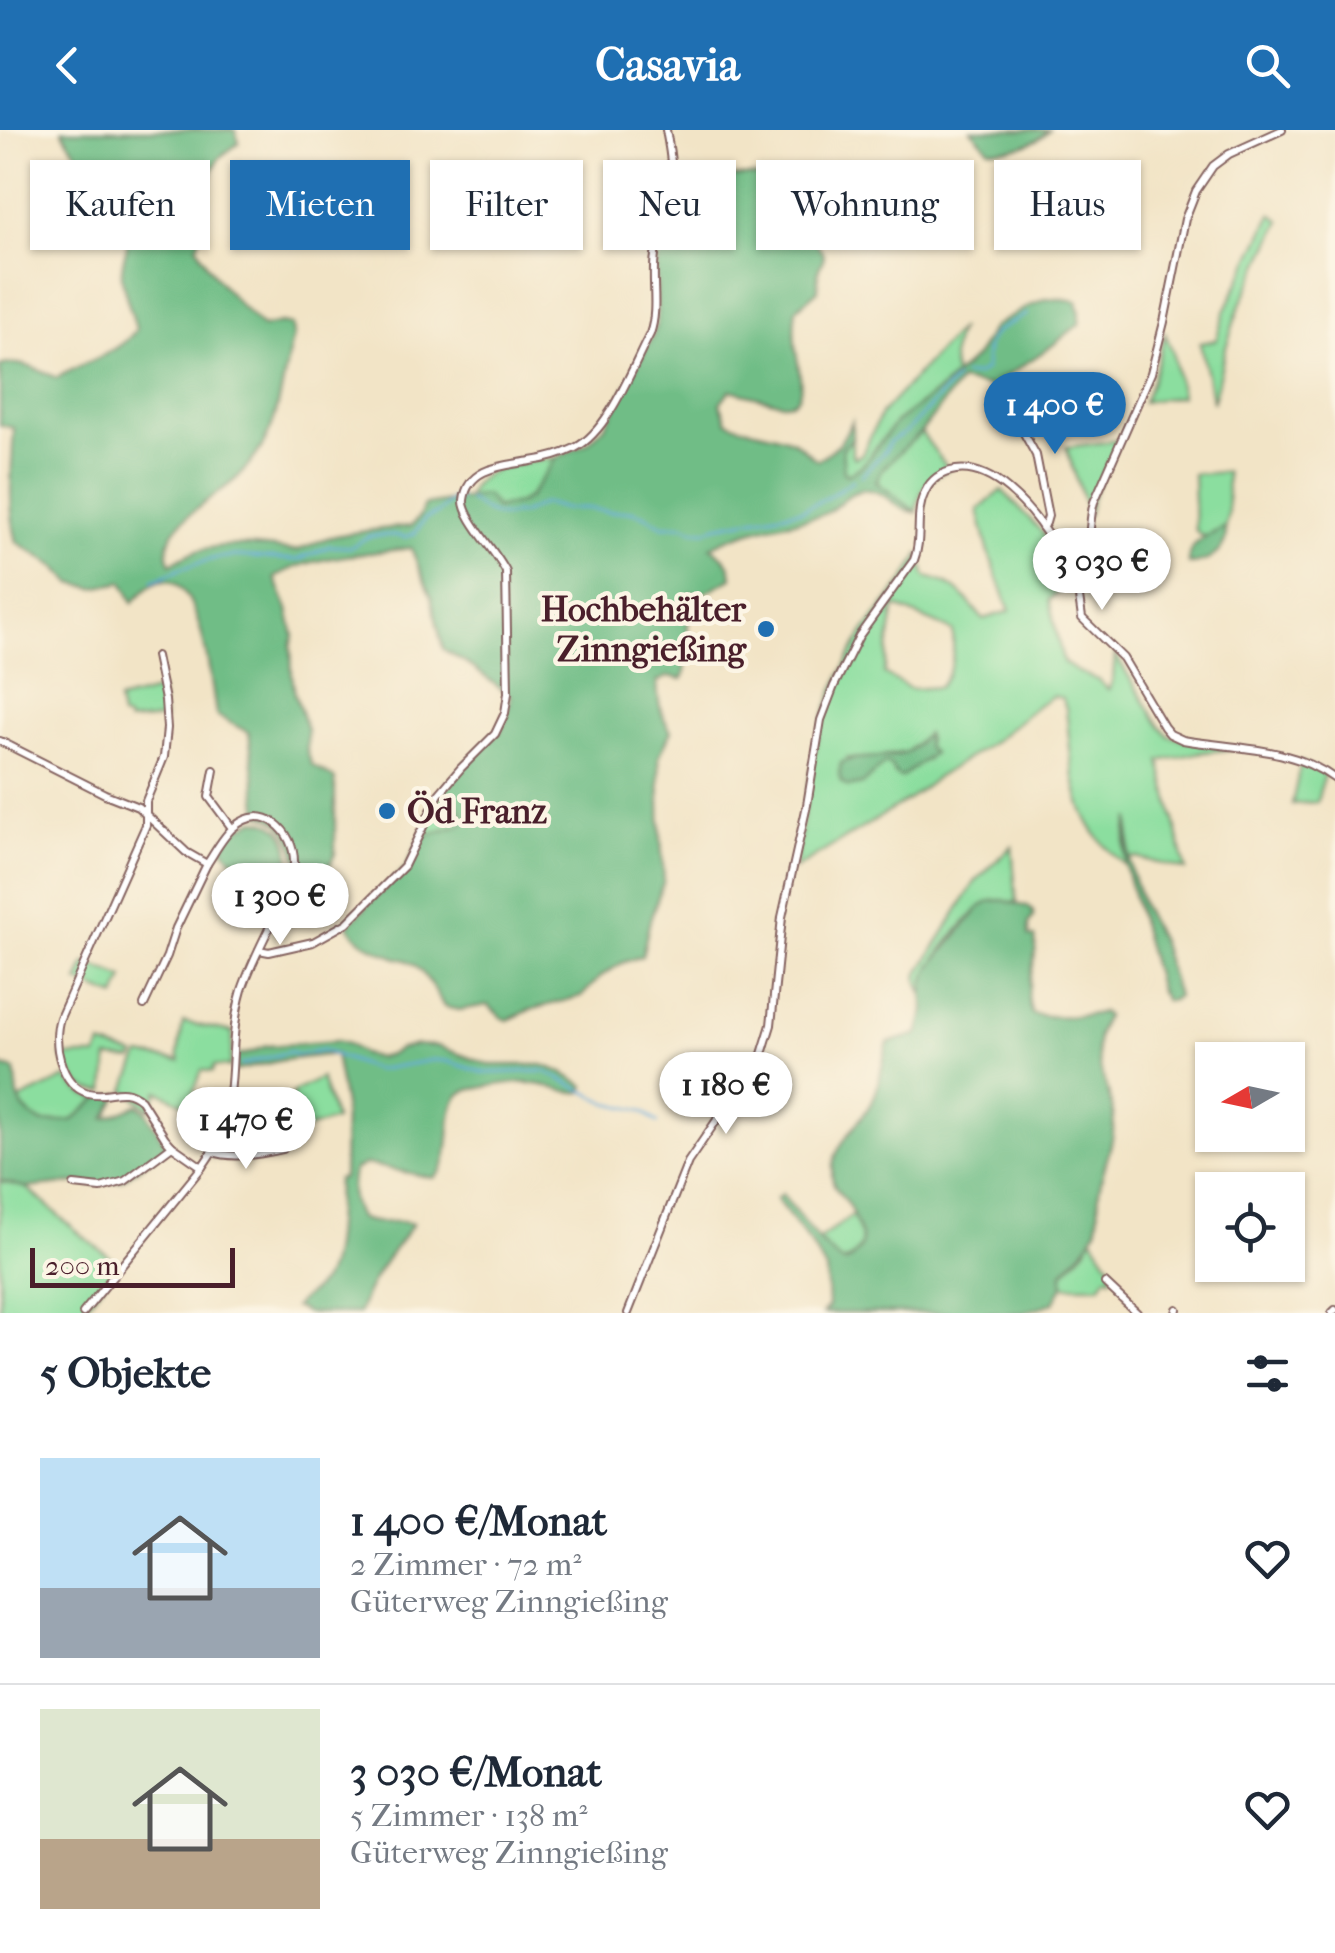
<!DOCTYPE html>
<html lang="de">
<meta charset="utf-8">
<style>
body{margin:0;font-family:"IM FELL French Canon",serif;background:#f2f2f3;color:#1f2937;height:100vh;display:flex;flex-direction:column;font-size:38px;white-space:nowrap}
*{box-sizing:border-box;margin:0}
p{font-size:32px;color:#747a83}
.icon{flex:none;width:55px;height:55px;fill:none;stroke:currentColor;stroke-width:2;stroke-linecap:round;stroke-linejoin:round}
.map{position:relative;height:1183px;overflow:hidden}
.sheet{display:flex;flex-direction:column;background:#fff;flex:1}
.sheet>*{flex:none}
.banner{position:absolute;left:30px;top:30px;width:1275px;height:90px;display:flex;gap:20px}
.needle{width:65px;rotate:261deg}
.controls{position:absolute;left:1195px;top:912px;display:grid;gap:20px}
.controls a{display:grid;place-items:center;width:110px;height:110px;border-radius:0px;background:#fff;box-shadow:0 2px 8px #0004;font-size:50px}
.scale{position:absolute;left:30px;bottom:25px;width:205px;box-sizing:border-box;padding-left:10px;border:5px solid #4a1f2b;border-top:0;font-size:28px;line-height:35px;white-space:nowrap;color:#4a1f2b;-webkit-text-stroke:8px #fcf5e5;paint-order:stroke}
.price{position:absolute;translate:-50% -85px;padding:0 22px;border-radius:35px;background:#fff;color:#222;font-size:32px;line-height:65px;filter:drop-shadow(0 2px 5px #0008)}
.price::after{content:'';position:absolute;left:50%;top:60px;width:30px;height:22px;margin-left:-15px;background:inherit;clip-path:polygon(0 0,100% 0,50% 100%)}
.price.selected{background:#1f6fb2;color:#fff}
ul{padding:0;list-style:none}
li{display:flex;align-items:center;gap:30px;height:250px;padding:0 40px}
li+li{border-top:2px solid #e0e1e3}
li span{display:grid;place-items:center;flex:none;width:280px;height:200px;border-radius:0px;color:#555}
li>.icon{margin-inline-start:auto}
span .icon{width:120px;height:120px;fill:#fffc;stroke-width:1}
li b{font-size:42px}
h2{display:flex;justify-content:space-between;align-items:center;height:120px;padding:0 40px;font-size:42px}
.pill{padding:0 35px;border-radius:0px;background:#fff;box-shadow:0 2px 8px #0004;font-size:35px;line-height:90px}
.pill.selected{background:#1f6fb2;color:#fff}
header{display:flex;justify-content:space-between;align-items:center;height:130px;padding:0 40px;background:#1f6fb2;color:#fff;font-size:45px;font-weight:700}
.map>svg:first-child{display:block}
.green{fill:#8bde9f;stroke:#6a7e65;stroke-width:2.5;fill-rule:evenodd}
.forest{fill:#70bd86;stroke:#5d6e58;stroke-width:2.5}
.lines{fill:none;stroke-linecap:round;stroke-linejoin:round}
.stream{stroke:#65acdb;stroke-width:2.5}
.minor-casing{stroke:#856461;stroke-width:10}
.minor{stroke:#fff;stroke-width:6}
.poi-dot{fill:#1f6fb2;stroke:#fcf5e5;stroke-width:4}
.labels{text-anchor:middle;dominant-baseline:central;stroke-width:9;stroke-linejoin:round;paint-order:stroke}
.poi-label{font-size:35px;font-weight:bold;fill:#4a1f2b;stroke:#fcf5e5;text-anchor:end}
</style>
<header><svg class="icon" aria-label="back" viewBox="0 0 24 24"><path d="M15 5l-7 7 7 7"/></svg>Casavia<svg class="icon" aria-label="search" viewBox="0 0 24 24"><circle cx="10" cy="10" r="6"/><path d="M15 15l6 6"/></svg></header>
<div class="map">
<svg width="1335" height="1183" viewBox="0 0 1335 1183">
<rect width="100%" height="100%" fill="#fcf5e5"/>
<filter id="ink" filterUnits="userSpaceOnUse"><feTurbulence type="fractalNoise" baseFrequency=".01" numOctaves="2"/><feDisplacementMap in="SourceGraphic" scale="20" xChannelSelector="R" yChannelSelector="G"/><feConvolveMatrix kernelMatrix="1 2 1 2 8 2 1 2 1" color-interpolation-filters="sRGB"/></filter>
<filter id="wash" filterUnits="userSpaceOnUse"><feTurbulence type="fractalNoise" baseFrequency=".0048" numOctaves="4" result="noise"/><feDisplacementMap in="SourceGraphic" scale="40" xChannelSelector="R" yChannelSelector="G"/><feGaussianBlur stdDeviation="2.25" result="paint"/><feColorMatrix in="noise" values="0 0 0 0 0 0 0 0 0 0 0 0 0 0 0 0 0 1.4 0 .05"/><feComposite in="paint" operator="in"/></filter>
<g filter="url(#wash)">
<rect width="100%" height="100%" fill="#f2e4c6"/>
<g class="green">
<path d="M1272,84l9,7 -42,87 -14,42 -12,53 -13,-60 16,-3 9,-29z"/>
<path d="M960,198c-8,16 -11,31 -5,48l-93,90 -14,9 -4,-4 -2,-22 10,-10v16l3,3 7,-4 19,-40z"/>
<path d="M1165,204l7,16 9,46 -38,6 8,-19z"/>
<path d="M921,302l27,37c-21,10 -28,20 -32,43l-40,-30 7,-14z"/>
<path d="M1119,310l-26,55 -5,19 -22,-67z"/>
<path d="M556,328c-9,14 -20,37 -37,45 -7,3 -17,3 -24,5l-3,-6 -25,-3c10,-36 58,-35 89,-41z"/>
<path d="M1226,342l2,41 -3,14 -18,9 -7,-1 -5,-6 -2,-55z"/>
<path d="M1002,360l40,42 19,33 13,14 -25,21 14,62 13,9 22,9 11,10 4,-12 2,-24 44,71 10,11 64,13 -36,4 -37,8 26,109 -51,-13 -6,2 1,-36 -5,20v22c-55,-44 -52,-93 -59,-157l-4,-10 -9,-2 -15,9 -45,37 -57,36 -25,20 -116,71c9,-51 15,-113 32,-161 9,-24 21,-49 34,-71 18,-29 45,-52 58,-83l7,23c32,7 37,19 57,42l27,-8 -21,-57 -11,-44zM895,476l58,25c1,20 1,40 -14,56l-28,2 -27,-15zM926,605l1,24 -32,15 -4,-8 -6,-3 -23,21 -15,-26 21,1 38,-7z"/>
<path d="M160,560l4,29 -36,3 -1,-3 -6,-2 -3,-16z"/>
<path d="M1301,632l23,12 -7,28 -25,2z"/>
<path d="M444,661l13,13 8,13 -4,8 -40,12z"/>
<path d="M1012,716l5,58 -4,-2 -33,5c-24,25 -53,53 -57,88l-5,-15 1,-7 56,-91z"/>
<path d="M86,833l38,15 -8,19 -38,-15z"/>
<path d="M183,892l50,10 -3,35 -16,-1 -2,6 -10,-2 -14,36 -30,-15 -8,18 -25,-19 15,-35 40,6 -2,-7z"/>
<path d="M101,915l34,10 -2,5 -25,-2 -3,33c-25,3 -34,-15 -43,-35h35z"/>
<path d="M66,948c10,10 18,21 34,19l-27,23 -29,3 -13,-7 -8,-8 -4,-8z"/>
<path d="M321,948l14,42 -55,17 -1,-17 -6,-17 20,-7v-4z"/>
<path d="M0,1051l27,7 48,42 44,34 -39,49h-80z"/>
<path d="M853,1085c9,21 18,39 -12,47l-23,-22z"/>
<path d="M1092,1107l20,31 -1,10 -4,-2 -7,10h-37v-13l23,-24z"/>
</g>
<g class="forest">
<path d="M62,0h173l4,13 -19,14 -8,15 -8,53 -7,21c15,32 40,56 65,81l19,-4 11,2 1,11c-15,57 -11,99 -56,142 -21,20 -85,50 -66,86 30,-22 68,-20 104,-16 8,1 16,4 23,2 10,-3 19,-9 29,-12 27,-7 55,-9 84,-12l9,-10 4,-11 62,-10 9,13 24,-5 10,-6 27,-39 32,-15 16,-16 9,-15 40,-77 4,-13 -1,-53 4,-25 15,-52 4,-2c24,-6 72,-24 93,-8 8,6 13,17 21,23 22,16 12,10 20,31 3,8 8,12 11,21l-6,14v19l-22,19c-2,11 -2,21 -1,33 0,13 11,45 2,56 -4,6 -8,4 -15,5l-52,-13 -10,13 7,18c20,10 44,10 64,19 11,5 16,15 27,20l22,-17 12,-21v17l-10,10 2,22 3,3 15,-8 33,-43 46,-34 35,-33 17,-29 36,-21 17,-7h18l13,2 3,12 -1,11 -26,21 -62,42 -31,-6 -39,51 -38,36 -7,14 40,30c-19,1 -29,-22 -49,-22 -18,-1 -27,16 -41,23 -14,7 -32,7 -47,11 -23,5 -47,11 -68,23 12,9 21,15 21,31l-28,15h-14l-5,81 -3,5 -13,-3 -12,6c1,20 3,32 14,49l-12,26 2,82 3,41 -14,40 -8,36 -20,7 -22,14 -18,19 -52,14 -22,10 -6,-2 -14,-13 -29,5 -15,-3c-6,-12 -22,-39 -34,-45 -5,-3 -11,-3 -16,-5 -17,-7 -37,-15 -46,-32l58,-58 15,-30 40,-12 4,-8 -8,-13 -13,-13 4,-8 52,-52 5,-9 6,-26 -39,-29 -29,-18 -12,-52 -20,-49c-34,5 -111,9 -136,30l13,31 6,27 -3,10 1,29 3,19 12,36v22l5,13 23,14v75l-9,19 -29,-15c-6,-23 -13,-40 -38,-44l-10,-81 -33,-18c-4,-27 -15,-135 -51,-135 -13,0 -24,14 -32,23l-10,-21 -29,6 -22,-5 -16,-16 -39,-25c-10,-35 -5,-77 -3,-114l-14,-3v-59c20,-7 38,4 57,12 26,-17 59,-22 79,-48 -3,-17 -13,-36 -14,-54 -2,-21 12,-29 2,-54 -13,-35 -45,-59 -62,-92z"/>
<path d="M971,0h78c-17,17 -37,20 -60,19z"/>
<path d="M1225,397c5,21 -15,37 -36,37 -4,-22 20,-28 36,-37z"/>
<path d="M926,604l1,14 6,5 -32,25 -6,-4 -4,-8 -6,-3 -23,21 -14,3 -7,-5 -2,-8 2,-11c16,-10 46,-1 66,-11 8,-4 13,-13 19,-18z"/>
<path d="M1130,688l-1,41 3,14 10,32 19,38 16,53 -4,4 -7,1 -7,-11 -34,-125 2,-35z"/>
<path d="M254,690c43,1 39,43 29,73l-38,-19 -23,-27 9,-14z"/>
<path d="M1001,770c10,1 17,6 27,6l5,5v6l-4,6v13l6,1c4,27 -14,49 -3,77 18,4 53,3 70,-2l4,4c-22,38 2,61 7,97 4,25 -10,53 -14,77 -1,13 1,28 -3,39 -6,18 -22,29 -33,43v14l-9,17 -32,10h-199l5,-6 -2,-37 -16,-27 -34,-44 6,-5 38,48 21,20h6c17,-14 18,-20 9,-39 -3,-7 -5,-15 -10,-21 -6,-9 -13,-14 -14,-26 -1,-33 32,-53 43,-81 6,-16 7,-35 13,-52l30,-9 7,-24 -2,-15 2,-16 6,-13 49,-59 11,-6z"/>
<path d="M337,911l11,3 15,10 14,4 12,-3 10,-6 18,-4 20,1 53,19h53l18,7 24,14 -3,6c-15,2 -31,-6 -46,-8 -19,-3 -37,0 -56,4 -7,1 -17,2 -22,8 -15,22 -1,69 -25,82l-67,-14 -12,6c-6,17 -3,32 5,48 21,9 35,0 54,6 -22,29 -43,54 -54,89h-52l-13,-6c9,-10 21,-16 29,-27 13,-18 13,-77 14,-101l6,-1 1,-72 -9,-52 -52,6 -48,11 1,-15 13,-3 17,-7z"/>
<path d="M0,936l15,4 3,26 5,12 8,8 12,7 30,-3 27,-23 20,-3 -15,24c13,-3 21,-9 33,-13l8,6 19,33v5l-43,31 -26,5 -23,-2 -46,5 -27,-7z"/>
</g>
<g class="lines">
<g class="stream">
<path d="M964,245h13l9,-6c-3,-38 12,-38 41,-55"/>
<path d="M861,346l24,-25 4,-9 17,-10 50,-53"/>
<path d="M469,370c12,8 23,18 37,16 16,-3 0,-4 16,-2l22,-11 21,6 20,-1 25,4 21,-1 13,4 19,11 21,-1 9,5 13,1 10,-5 86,-16 25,-12 26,-18"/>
<path d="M153,451l30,-13 33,-10 19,-2 63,4 32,-14 21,1 18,-11 25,-1 11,2 9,-3 11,-15 13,-6 14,-14 8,-1"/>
<path d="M241,935l48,-13 8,3 25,-5 54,20 57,-10 13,1 39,12 59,-2 64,32 35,8 15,12"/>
</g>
</g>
</g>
<g filter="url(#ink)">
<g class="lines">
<g class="minor-casing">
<g id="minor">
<path d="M1000,260l36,65 12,61 -2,7 -4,4"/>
<path d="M1075,439c19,-16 12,-44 19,-67l57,-129 13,-51 21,-103 11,-28 17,-25 16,-12 53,-24"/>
<path d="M1075,439l7,49 41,40 41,69 6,7 13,6c53,9 107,6 152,39"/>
<path d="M156,526l9,44 2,28 -3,29 -18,44v24l-86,193c-8,24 0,67 28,75 21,6 33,-10 53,7l24,38 7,8 30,21"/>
<path d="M0,611l105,53 33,13 48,45 21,12c8,-12 16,-28 27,-37 29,-26 61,4 60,36 -1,21 -13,39 -21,57 -11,23 -23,46 -31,70 -19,65 4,118 -40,177l-119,146"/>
<path d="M214,640l-5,27 23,31"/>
<path d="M259,820l10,2 44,-10 34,-19 57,-57 35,-72 22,-26 34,-34 10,-21 3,-20 -2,-121c-8,-18 -44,-56 -42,-72 4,-34 41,-34 67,-39 15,-2 30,-6 44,-13 34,-17 57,-80 75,-114 9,-26 1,-52 5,-79 2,-16 10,-30 14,-46 6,-27 2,-53 -3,-79"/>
<path d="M144,875l23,-49 9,-28 31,-64"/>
<path d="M213,1022c20,7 49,2 70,-3"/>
<path d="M74,1055l27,3 24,-7 47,-35"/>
<path d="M1105,1153l32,30"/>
<path d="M628,1183l60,-151 74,-108 9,-29 11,-108 25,-112 14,-85 13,-34 25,-50 55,-76c9,-22 0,-47 11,-68 6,-13 17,-20 31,-22 37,-5 73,37 91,64 9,13 12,30 28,35"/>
<path d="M1176,1183l1,-4"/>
<path d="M1332,1183l3,-3"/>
</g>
</g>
<use href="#minor" class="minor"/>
</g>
</g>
<g class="poi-dot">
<circle cx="766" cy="499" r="10"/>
<circle cx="387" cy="681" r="10"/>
</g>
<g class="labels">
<g class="poi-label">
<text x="746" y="479">Hochbehälter<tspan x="746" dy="40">Zinngießing</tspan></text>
<text x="407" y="681" text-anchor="start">Öd Franz</text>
</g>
</g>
</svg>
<div class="controls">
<a><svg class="needle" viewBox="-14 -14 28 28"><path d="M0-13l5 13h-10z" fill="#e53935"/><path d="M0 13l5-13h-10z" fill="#747a83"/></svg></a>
<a><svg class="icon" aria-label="locate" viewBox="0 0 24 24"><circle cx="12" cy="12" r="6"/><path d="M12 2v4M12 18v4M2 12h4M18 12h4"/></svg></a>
</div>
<div class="scale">200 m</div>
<b class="price selected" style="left:1055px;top:327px">1 400 €</b>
<b class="price" style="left:1102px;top:483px">3 030 €</b>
<b class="price" style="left:280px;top:818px">1 300 €</b>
<b class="price" style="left:726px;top:1007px">1 180 €</b>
<b class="price" style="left:246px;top:1042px">1 470 €</b>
<div class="banner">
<a class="pill">Kaufen</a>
<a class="pill selected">Mieten</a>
<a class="pill">Filter</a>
<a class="pill">Neu</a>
<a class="pill">Wohnung</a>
<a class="pill">Haus</a>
</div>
</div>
<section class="sheet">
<h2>5 Objekte<svg class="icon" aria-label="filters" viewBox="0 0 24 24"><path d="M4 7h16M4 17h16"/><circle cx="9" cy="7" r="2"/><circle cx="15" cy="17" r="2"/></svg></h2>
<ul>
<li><span style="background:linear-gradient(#bfe0f5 65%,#9aa5b1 0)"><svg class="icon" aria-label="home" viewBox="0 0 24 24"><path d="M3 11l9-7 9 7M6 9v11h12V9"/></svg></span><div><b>1 400 €/Monat</b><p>2 Zimmer · 72 m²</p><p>Güterweg Zinngießing</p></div><svg class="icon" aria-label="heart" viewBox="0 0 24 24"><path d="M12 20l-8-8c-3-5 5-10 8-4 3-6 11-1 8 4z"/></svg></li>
<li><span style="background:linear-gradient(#dfe7d0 65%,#b9a48a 0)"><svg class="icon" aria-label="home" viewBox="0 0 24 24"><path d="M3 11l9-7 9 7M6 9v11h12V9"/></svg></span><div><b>3 030 €/Monat</b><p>5 Zimmer · 138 m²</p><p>Güterweg Zinngießing</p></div><svg class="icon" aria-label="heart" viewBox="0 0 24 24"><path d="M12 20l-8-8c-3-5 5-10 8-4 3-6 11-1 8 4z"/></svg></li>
</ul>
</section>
